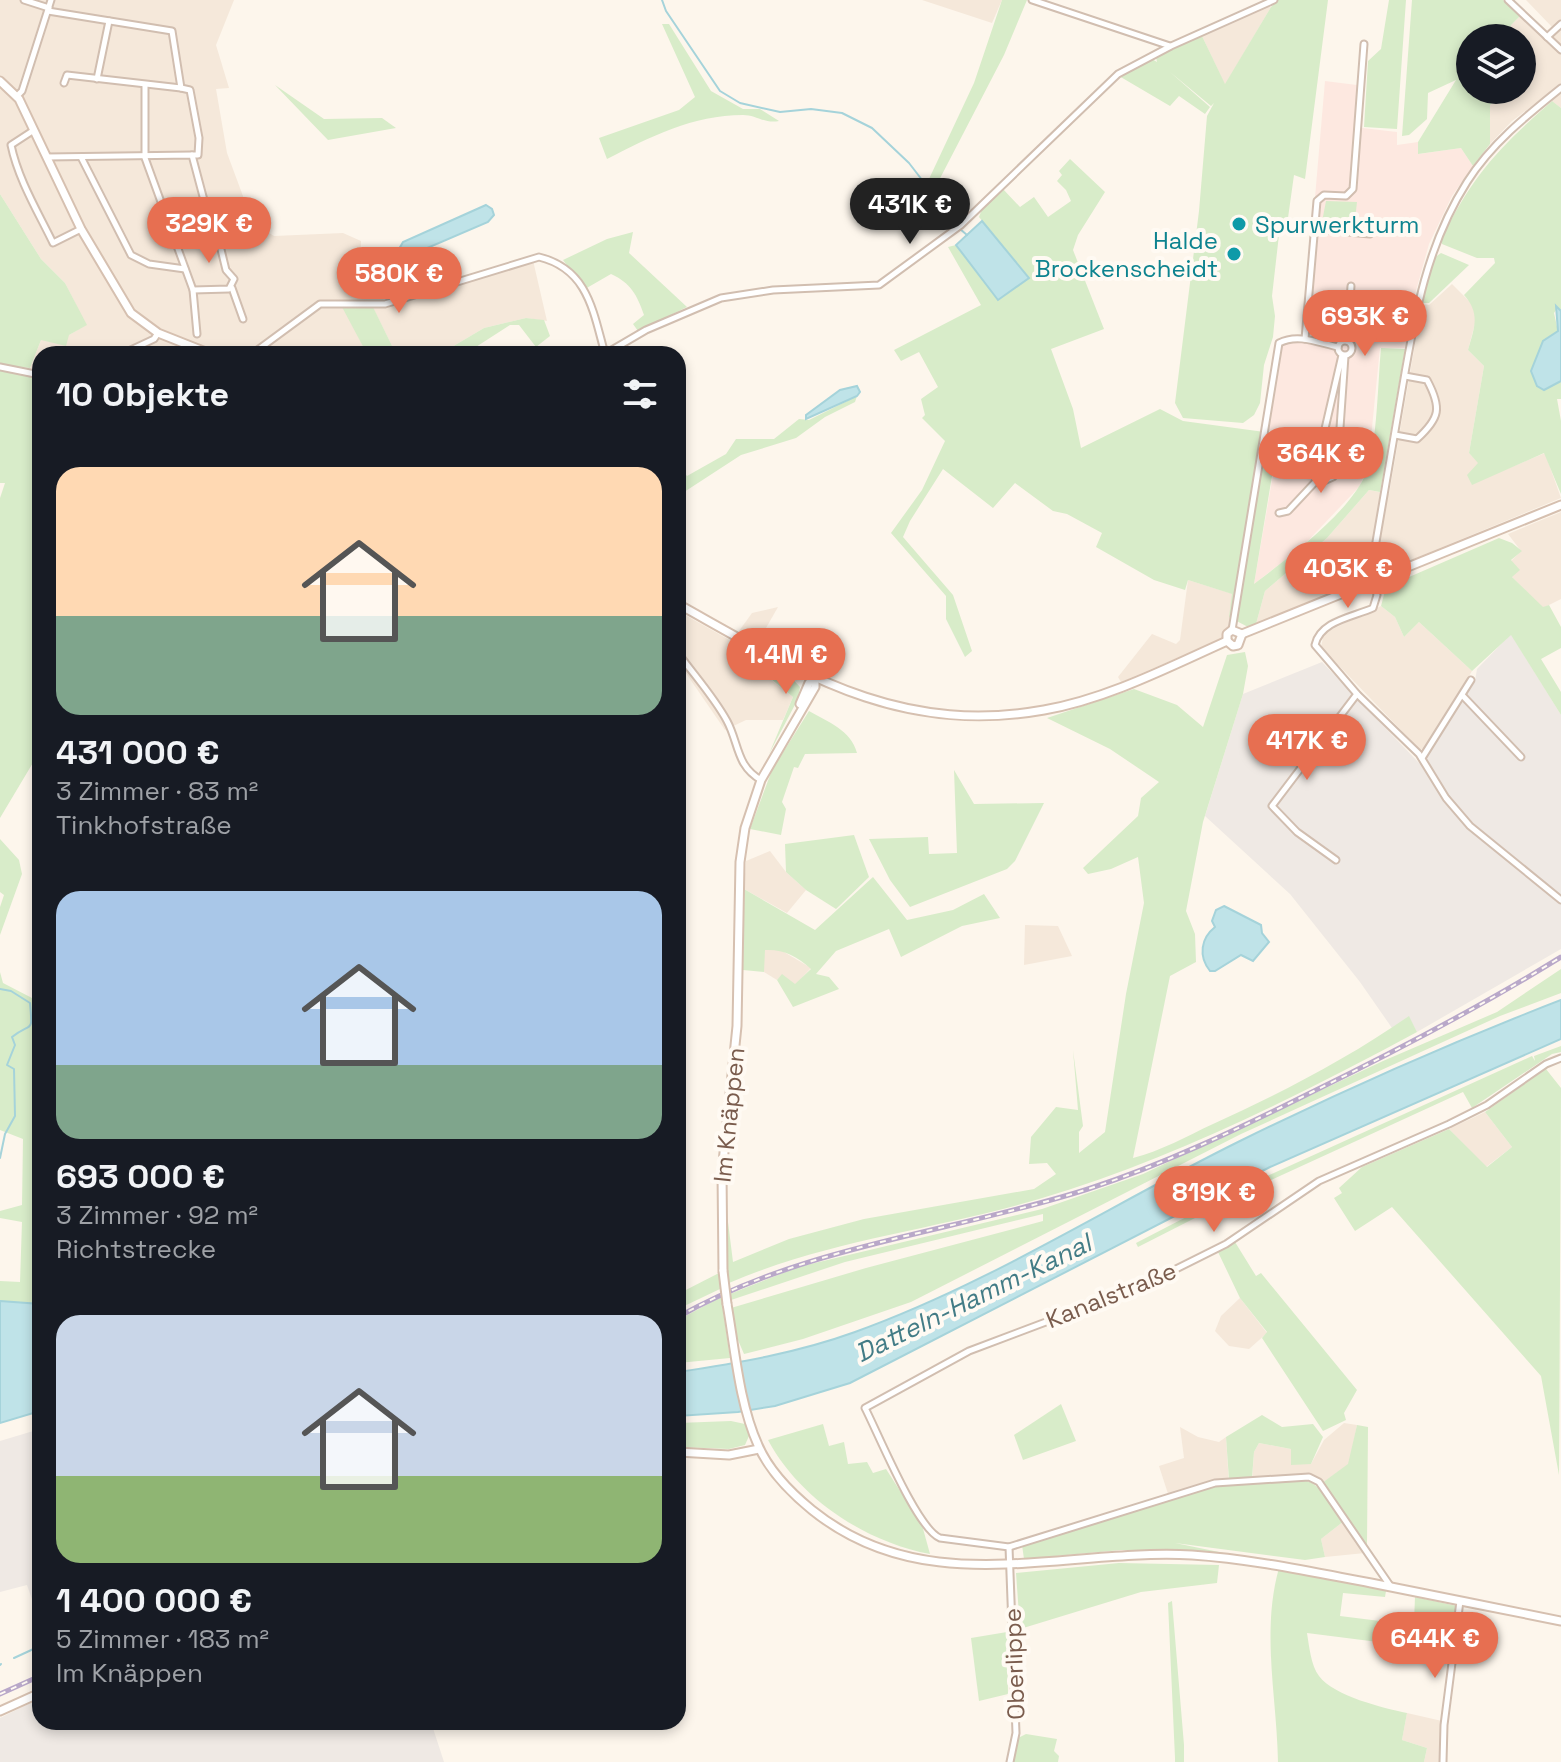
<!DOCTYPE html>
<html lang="de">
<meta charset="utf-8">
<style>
body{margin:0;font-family:"Space Grotesk",sans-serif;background:#20242c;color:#f1f3f6;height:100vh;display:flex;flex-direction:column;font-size:30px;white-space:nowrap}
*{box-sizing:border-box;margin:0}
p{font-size:26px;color:#9ea1a6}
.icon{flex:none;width:44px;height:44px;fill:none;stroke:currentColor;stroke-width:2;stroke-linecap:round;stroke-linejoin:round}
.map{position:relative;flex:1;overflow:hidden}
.drawer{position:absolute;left:32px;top:346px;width:654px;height:1384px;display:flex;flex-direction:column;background:#171b24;border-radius:24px;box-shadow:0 4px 12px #0003}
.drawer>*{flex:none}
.fabs{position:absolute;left:1456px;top:24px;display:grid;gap:16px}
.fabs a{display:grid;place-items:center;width:80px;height:80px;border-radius:50%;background:#171b24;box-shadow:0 4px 12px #0003;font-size:40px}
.price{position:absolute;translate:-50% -68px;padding:0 18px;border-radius:28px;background:#e76f51;color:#fff;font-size:26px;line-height:52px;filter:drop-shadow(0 2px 4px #0008)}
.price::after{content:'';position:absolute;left:50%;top:48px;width:24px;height:18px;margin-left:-12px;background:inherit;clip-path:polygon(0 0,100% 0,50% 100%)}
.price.current{background:#222;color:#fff}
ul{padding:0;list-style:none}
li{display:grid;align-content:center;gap:16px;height:424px;padding:0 24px}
li span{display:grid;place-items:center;height:248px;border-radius:24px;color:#555}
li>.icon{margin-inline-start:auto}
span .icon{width:144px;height:144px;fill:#fffc;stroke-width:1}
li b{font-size:34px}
h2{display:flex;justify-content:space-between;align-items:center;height:96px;padding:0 24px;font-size:34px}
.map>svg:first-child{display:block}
.residential{fill:#f5e8da}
.commercial{fill:#fde8e0}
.industrial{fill:#efe9e4}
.green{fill:#d8ecc9}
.water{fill:#bfe3e8;stroke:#a5d3da;stroke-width:2}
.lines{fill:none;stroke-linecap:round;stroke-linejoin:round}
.stream{stroke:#a5d3da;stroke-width:2}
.street-casing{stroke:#d1beb0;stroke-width:9}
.secondary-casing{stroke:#d6c0b0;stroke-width:11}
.street{stroke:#fff;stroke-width:5}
.secondary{stroke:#fff;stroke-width:7}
.rail-casing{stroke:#b9a8c9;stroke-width:5}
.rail{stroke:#fffaf3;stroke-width:2;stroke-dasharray:6;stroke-linecap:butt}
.secondary-bridge-casing{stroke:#d6c0b0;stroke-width:11;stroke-linecap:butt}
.secondary-bridge{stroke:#fff;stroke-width:7}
.culture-dot{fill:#0f9aa8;stroke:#fffaf3;stroke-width:3}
.labels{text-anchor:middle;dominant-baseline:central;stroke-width:8;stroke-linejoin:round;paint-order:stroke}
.culture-label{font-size:24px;fill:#0d838f;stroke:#fffaf3;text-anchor:start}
.street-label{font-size:24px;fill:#7a5c4d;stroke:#fffaf3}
.water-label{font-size:26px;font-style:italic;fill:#437c86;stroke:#fffaf3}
</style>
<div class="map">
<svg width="1561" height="1762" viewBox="0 0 1561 1762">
<rect width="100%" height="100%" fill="#fdf6ec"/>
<g class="residential">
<path d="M0,0h234l-18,45 13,43 -13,1 11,64 26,70 21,13 69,-3 18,8 -1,27 26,8 -3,26 149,-46 15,65 -21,-3 -42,10 -44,26h-44l-24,-48h-29l24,48h-163l-8,-3 -3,3h-153v18l-10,-4 11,-28 28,-5 17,-10 -21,-42 -24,-24 -41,-65z"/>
<path d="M922,0h80l-10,23z"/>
<path d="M1526,0h35v108l-16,-12 -33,25 -22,23v-39l16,-15h16v-52h-13l2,-13 14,-14 23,22 5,-5z"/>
<path d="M1264,7h7l-46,78 -23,-49z"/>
<path d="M1452,284l21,21 4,11 -9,34 16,16 -15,87 10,10 -8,21 74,-31 16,45 -305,126 9,-33 62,-53 42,-48 20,4 33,-190 7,1z"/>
<path d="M1561,512v87l-18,9 -31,-31 -1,-16 10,-10 -13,-17z"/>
<path d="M1188,580l45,14 -4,34 -5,10 -103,44 -3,-5 34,-43 24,10 4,-4z"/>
<path d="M1381,606l14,11 9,20 15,-15 53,49 -46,76 -6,3 -99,-103 3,-14z"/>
<path d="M778,607l-20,35 -19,-11 13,-18z"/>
<path d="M678,611l57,32 -2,3 30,17 -7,5 37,29 -10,23h-37l-21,10 -44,-64 -3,1z"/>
<path d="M770,851l16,21 20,18 -19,23 -43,-24 2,-28z"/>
<path d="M1025,925l33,1 14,30 -48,9z"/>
<path d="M779,949l32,19 -16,17 -13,-10 -5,5 -13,-8v-22z"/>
<path d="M1485,1112l27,35 -26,20 -37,-38z"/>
<path d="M1240,1298l27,35 -18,16 -20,-3 -14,-15 6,-15z"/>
<path d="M1344,1423l13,2 -8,39 -31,22 -8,-6 -58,2 2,-30 5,-9 32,6 20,15 13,-24z"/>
<path d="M1180,1427l18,10 21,5 7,-5 3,48 -18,2 -41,13 -11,-34 25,-8z"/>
<path d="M1344,1521l21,32 -40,4 -4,-18z"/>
<path d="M1407,1713l35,8v41h-18l3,-14 -25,-8z"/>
</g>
<path class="commercial" d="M1325,81l32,4 -3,42 43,5v13l21,-3 1,12 42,-6 12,18 -21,30 -23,48 -15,54 -9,50h-25l-12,119 -9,20 -56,59 -49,38 26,-150 -14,-4 9,-84 11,-9h17z"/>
<g class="industrial">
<path d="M1511,634l50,81v234l-144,83 -8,-15 -17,11 -32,-46 -70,-88 -85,-78 38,-122 79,-32 98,102 55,-83 2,-12z"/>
<path d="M40,1429v177l-5,2 -8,-23 -27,7v-151z"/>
<path d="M40,1698v24h391l13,40h-444v-44z"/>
</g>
<g class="green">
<path d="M1002,0h25l-23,55 -69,133 -6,-9 45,-96z"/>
<path d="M1278,0h50l-23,179 -11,-4 -7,50 -7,1 -8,70 3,20 -2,21 -9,28 -4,38 -6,12 -11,8 -60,-5 -8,-15 24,-192 8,-95 7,-13 -3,3 -41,-34 40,35 -5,7 -26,-18 -9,10 -51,-30 33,-17 5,3 -1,-5 46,-21 23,48 46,-77z"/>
<path d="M1389,0h17l-9,129 -33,-2 4,-66 13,-12z"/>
<path d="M1412,0h91l17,16 -9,9 -2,13h-39v52h36l-16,15v39l-17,22 -12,-18 -43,6v-12l38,-62 -28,13 -1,26 -18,16 -7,1z"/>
<path d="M662,24h7l42,67 32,18h17l19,12c-14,3 -23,-6 -36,-6 -50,0 -93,22 -136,44l-8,-21 80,-28 16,-13z"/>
<path d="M275,85l49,34 58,-1 14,10 -68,12z"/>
<path d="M1552,101l9,7v203l-3,-4 -4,6 4,18 -15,10 4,48 7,-7 7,-1v18h-4l4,22v73l-17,-41 -72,32 -5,-10 11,-12 -9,-10 15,-87 -16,-16c6,-22 13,-36 -4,-55l31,-32 -1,-5h-17l-35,-14v-6c31,-64 58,-91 110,-137z"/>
<path d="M1070,159l35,33 -27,43 -5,15 31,79 -53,20 22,60 8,39 79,-39 23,12 96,13 -25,150c35,-27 97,-72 113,-113 10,-26 11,-92 14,-123l24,1 -25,143 -11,-2 -42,48 -62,53 -9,33 -8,3 -19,-10 3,-23 -44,-14 -3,10 -31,-10 -58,-33 6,-14 -35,-19 -14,-3 -38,-28 -22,25 -50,-39 -33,52 -7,16 50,58 19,56 -7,6 -19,-38v-23l-55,-63 31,-43 23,-49 -23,-23 3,-3 -4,-16 17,-12 -19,-35 -18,9 -7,-11 87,-45 -33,-58 8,-2 42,55 31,-22 -50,-61 3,-8 20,-21 18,19 14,-10 14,20 23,-16 -5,-11 -9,-9 5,-6 -3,-4z"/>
<path d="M0,194l41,65 24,24 22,42 -18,10 -3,11 -25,-6 -11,28 -30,-3z"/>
<path d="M1326,201l31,1 -3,27 -33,-2z"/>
<path d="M633,232l-4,21 58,54 -49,24 -5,-7 11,-9c-7,-20 -13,-32 -33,-41l-26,15 -22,-29 44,-21z"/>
<path d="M1441,253l28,12 -40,38h-7l12,-45z"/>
<path d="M372,305l24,49h-29l-25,-47z"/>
<path d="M526,318l18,2 6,16 -14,11 -17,-22h-9l-45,29h-25l44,-26z"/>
<path d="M0,370l40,6v375l-40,67v-320l5,-15h-5z"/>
<path d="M857,396l-2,6 -30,15 -29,21 -55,17 -63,41v-31l9,11 39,-22 10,-15h38l25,-20 10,1z"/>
<path d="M1499,538l13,5 10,8 -11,9 9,10 -8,7 31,30 6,-2 12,22v21l-20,11 20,33v23l-50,-80 -39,36 -53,-49 -15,15 -9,-20 -14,-11 5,-19z"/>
<path d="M735,643l48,26 17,18 -2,12 -29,55 24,-57 -37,-30 6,-4 -29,-17z"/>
<path d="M1245,652l3,14 -5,28 -40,128 -17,89 9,23 1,28 -26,14 -37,182c28,-7 54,-22 80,-34 68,-31 134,-65 196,-108l8,16c-121,65 -246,128 -378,167 -103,31 -211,41 -310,84l-4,-39 3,-22 5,40 56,-23 75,-20 170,-30 22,-15 -9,-11 -18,1 2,-27 25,-30 22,3 -5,-60 10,76 -4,6v21l26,-21 21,-138 18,-91 -6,-46 -27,12 -23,5 -5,-6 55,-52 3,-18 18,-16 -49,-33 -63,-31 87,-29 43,16 26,22 24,-72z"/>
<path d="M809,711c19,11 42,19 48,42l-52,1 -7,14 -4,-1 -12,35 4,7 -5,26 -31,-6 22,-59z"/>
<path d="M954,770l20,34 70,-1 -29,58 -8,8 -97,38 -20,-27 -21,-41 59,-2 1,17 28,-1z"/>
<path d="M854,835l15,42 -33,32 -30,-19 -20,-18 -1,-28z"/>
<path d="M0,839l19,21 3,14 -22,61v-28l4,-12 -4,-3z"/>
<path d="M873,877l34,43 46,-10 31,-16 16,24 -38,8 -61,31 -12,-28 -53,22 -20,23 13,3 10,12 -46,18 -16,-27 5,-6 13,10 16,-15c-14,-13 -28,-20 -46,-19l-1,22 -21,-2 1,-81 71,41z"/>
<path d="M1561,969v24l-61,23 -259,118 -330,168 -108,37 -59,15 -9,-21 -4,-25 135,-40 177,-47v-7l-198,48 -114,38 -1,-6 68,-27 244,-58 101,-35 240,-113 114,-49z"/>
<path d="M0,972l3,11 29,15 5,10 3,39v257l-40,-3v-20l20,1 2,-60 -22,-4v-7l22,-6 1,-66 -23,-9z"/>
<path d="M1561,1046v6l-9,2 -80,54 -9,-16 -207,95 -118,60 -2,-4 118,-61 278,-126 3,5 -1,-5z"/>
<path d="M1546,1069l15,19 -2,387 -18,-99 -149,-169 -37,24 -21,-33 8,-5 -3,-5 23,-21 87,-38 38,38 25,-20 -27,-35z"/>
<path d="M1235,1242l21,34 5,-3 96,117 -13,23 2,7 -23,11 -61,-93 5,-6 -27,-34 -22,-46z"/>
<path d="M719,1273l1,16 -42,20v-15z"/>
<path d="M721,1297l9,61 -52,5v-43z"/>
<path d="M1061,1404l15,37 -53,19 -9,-25z"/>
<path d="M1262,1415l20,12 31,-3 10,13 -12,27 -20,1v-16l-32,-6 -5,9 -2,26 -23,2 -3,-43z"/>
<path d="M731,1421l14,3 4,12 -4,9 -16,4 -51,-2v-24z"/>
<path d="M823,1424l6,22 15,-4 4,22 19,-2 6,11 13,-4 36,56 8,29c-65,-12 -131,-56 -162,-114z"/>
<path d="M1357,1425l11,2 -1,118 -45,-62 26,-19z"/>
<path d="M1299,1479c23,3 32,25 45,42l-23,18 4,18 -20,3 -130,-17 49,10 -103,-3 -97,9 -2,-14 189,-58z"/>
<path d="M1119,1563l100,2 -2,18 -76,9 -121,37 -4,-56z"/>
<path d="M1279,1568l107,23 -1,6 -42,-4 -3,23 40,5 -2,21 -71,-9c2,12 4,33 12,43 15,20 64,32 88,37l-5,27 25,8 -3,14h-146c-1,-65 -17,-130 1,-194z"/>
<path d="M1415,1597l42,9 -5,43 -39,-2z"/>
<path d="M1172,1601l12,144v17h-9v-4l-7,-155z"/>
<path d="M1007,1632l1,62 -29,7 -8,-63z"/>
<path d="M1026,1734l31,5 -3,12 5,5 -1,6h-47l7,-24z"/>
</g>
<g class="water">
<path d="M486,205l6,4 2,6 -6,7 -77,33 -7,1 -5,-7 4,-7z"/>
<path d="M982,221l47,57 -31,22 -42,-55z"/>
<path d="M1556,306l5,5v70l-17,9 -7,-4 -6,-15 12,-30 15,-10z"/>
<path d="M857,386l3,6 -3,4 -51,23v-4l34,-25z"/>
<path d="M1224,906l37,19 1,8 7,9 -16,19 -12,-6 -26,16h-5c-12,-15 -9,-33 5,-44l-3,-6 4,-11z"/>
<path d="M1561,1000v39l-291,128 -420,216 -75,23 -37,6 -60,4v-44c60,-9 119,-19 177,-40 134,-48 257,-128 385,-191 104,-51 212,-99 321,-141z"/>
<path d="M0,1301l40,3v107l-40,12z"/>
</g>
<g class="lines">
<g class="stream">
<path d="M662,0l4,11 54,80 20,12 40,9 31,-3 31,4 30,15 37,35 47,61"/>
<path d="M960,229l7,6"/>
<path d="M0,989l11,2 19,12c3,32 2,18 -18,34l3,8 -8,20 7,4 1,47 -10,18 -5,24"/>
<path d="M14,1658l26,-12"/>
<path d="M0,1665l1,-1"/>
</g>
<g class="street-casing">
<g id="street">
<path d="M24,0l25,8"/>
<path d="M1032,0l138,46"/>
<path d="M1508,0l53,50"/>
<path d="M48,11l124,20 9,57 9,2 9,48 -1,17h-6"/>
<path d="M1547,37l14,-13"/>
<path d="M97,79l12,-58"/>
<path d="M64,83l3,-8 114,13"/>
<path d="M145,85v73l48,132 4,44"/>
<path d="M1561,88c-35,28 -70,56 -94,94 -42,66 -53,138 -66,214 -10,58 -20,116 -30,175l6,24 -4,13c-20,9 -53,13 -58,37l42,49 62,60 27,44 24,28 91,74"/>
<path d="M17,96l5,-5 29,-91"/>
<path d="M34,130l-23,15c7,34 27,67 42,98l28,-14"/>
<path d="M47,157l145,-2 13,49"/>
<path d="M81,157l50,98 18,9 36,5"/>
<path d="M1314,229l56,5"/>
<path d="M232,288l11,31"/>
<path d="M193,290l36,-1 5,-10 -8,-9 -9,-37"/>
<path d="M1305,339l12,-138 7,-6 22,1 7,-7 11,-145"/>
<circle cx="1345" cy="348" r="7"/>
<path d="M1347,341l4,-55"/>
<path d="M122,354l32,-15 4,-6"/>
<path d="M252,354l68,-50h65l154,-47c49,12 54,54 66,97"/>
<path d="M605,354l41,-24 75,-32 52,-8 106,-5 82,-60 157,-151 53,-28 103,-46"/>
<path d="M1342,355l-27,117 3,7 6,2 9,-4 4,-6 8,-115"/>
<path d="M0,367l40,8"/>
<path d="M1395,435l22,4c23,-21 25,-31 10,-59l-22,-4"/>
<path d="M1279,513l9,-2 30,-32"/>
<path d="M1232,630l47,-287c19,-10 40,0 59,4"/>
<path d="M678,653c16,22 36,44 49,68 12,22 9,45 34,59"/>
<path d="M1462,695l59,62"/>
<path d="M1422,758l49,-78"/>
<path d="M1336,860l-39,-28 -25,-26 85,-112"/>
<path d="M1009,1547l7,186 -6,29"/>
<path d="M1391,1587l-72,-105 -10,-5 -94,6 -206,64 -69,-9c-23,-9 -62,-105 -75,-130l104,-57 175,-66 82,-41 93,-63 130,-57 38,-19 59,-41 15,-6"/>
<path d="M1443,1762l1,-37 16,-124"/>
</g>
</g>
<g class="secondary-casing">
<g id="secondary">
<path d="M0,81l19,18 62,130 50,84 27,20 53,21"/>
<path d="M678,604c122,68 219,132 366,106 63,-11 125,-43 183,-69"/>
<path d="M1242,634l319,-129"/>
<path d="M1227,641v-7l5,-4 10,4"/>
<path d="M1227,641l6,5 5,-1 4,-11"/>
<path d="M800,704l9,-21 6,-5"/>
<path d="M723,1271l-1,-99 15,-146 3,-164 5,-34 16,-48 54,-93v-9"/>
<path d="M727,1304c8,45 12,99 31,141 11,26 32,47 54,65 114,92 248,38 380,45 60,4 120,17 179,28 63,13 127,25 190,38"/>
<path d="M678,1452l51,3 30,-6"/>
<path d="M0,1711l40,-18"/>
</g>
</g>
<use href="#street" class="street"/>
<use href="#secondary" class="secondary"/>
<g class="rail-casing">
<g id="rail">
<path d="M678,1317c127,-72 273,-84 410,-128 77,-25 150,-60 222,-96 86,-42 170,-86 251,-136"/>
<path d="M0,1694l40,-18"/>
</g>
</g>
<use href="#rail" class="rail"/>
<g class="secondary-bridge-casing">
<path id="secondary-bridge" d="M723,1271l4,33"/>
</g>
<use href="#secondary-bridge" class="secondary-bridge"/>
</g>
<g class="culture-dot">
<circle cx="1239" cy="224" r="8"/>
<circle cx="1234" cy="254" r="8"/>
</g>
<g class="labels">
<g class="culture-label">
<text x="1255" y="224">Spurwerkturm</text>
<text x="1218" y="240" text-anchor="end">Halde<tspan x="1218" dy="28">Brockenscheidt</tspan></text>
</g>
<g class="street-label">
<text transform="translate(729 1115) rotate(-84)">Im Knäppen</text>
<text transform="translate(1111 1295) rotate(-22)">Kanalstraße</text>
<text transform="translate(1014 1664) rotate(-92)">Oberlippe</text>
</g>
<g class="water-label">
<text transform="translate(973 1298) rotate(-26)">Datteln-Hamm-Kanal</text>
</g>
</g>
</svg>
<div class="fabs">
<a><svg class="icon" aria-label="layers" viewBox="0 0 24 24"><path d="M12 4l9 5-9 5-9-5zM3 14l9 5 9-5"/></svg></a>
</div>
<b class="price current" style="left:910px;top:246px">431K €</b>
<b class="price" style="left:209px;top:265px">329K €</b>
<b class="price" style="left:399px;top:315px">580K €</b>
<b class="price" style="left:1365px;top:358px">693K €</b>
<b class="price" style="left:1321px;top:495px">364K €</b>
<b class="price" style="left:1348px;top:610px">403K €</b>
<b class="price" style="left:786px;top:696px">1.4M €</b>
<b class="price" style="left:1307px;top:782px">417K €</b>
<b class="price" style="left:1214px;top:1234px">819K €</b>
<b class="price" style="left:1435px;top:1680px">644K €</b>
<section class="drawer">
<h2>10 Objekte<svg class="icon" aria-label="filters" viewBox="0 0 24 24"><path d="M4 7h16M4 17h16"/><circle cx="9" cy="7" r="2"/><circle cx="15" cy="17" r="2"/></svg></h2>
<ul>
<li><span style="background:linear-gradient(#ffd9b3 60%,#7fa58c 0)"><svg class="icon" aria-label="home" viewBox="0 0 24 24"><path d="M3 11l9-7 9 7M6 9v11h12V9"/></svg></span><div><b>431 000 €</b><p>3 Zimmer · 83 m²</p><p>Tinkhofstraße</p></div></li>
<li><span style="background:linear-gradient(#a9c7e8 70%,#7fa58c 0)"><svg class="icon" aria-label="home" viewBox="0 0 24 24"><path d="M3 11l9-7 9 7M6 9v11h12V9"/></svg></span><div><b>693 000 €</b><p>3 Zimmer · 92 m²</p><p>Richtstrecke</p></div></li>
<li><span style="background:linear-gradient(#c9d6e8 65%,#8fb573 0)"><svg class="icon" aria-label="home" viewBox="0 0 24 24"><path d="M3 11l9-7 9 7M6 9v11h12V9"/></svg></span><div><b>1 400 000 €</b><p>5 Zimmer · 183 m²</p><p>Im Knäppen</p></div></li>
</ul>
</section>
</div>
